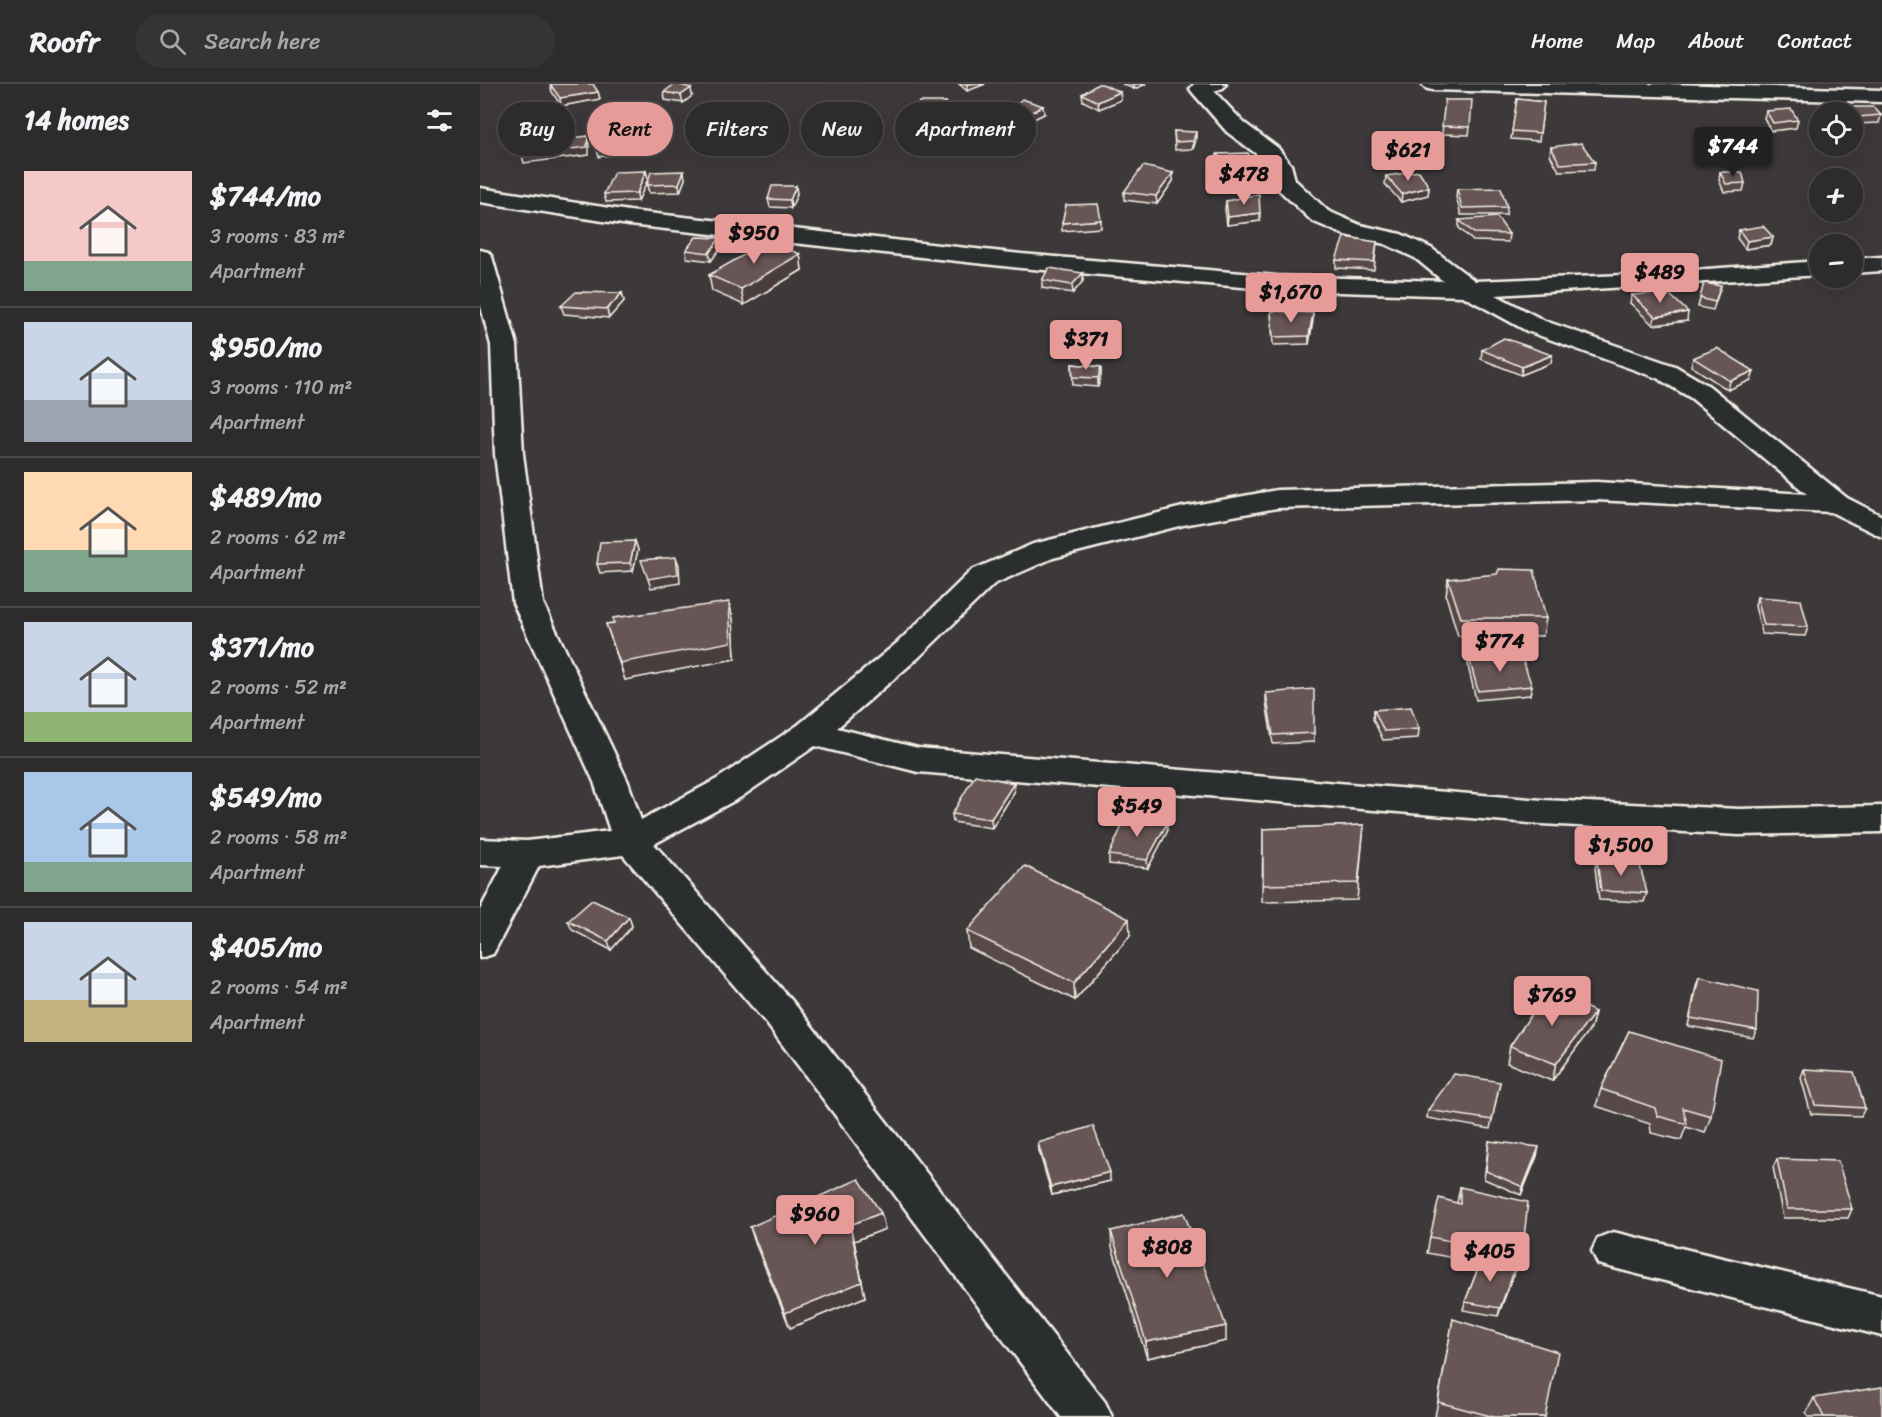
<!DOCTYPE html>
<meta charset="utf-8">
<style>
body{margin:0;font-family:Sriracha,sans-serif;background:#363334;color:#f1f3f6;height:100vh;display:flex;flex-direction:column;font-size:22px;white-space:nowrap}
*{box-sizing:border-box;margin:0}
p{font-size:20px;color:#a7a7a9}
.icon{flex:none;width:33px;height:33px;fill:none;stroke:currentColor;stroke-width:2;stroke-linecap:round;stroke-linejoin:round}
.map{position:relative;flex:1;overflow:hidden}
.sheet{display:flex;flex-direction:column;background:#2e2b2c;width:480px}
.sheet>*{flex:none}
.guide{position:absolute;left:18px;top:18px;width:570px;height:54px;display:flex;gap:12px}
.fabs{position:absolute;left:1329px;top:18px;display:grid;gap:12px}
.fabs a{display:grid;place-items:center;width:54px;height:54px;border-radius:50%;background:#2e2b2c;box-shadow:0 6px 24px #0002,0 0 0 2px #494748;font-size:30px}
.price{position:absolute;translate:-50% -51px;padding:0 14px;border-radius:6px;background:#e69b98;color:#111;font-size:20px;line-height:39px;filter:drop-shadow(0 2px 3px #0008)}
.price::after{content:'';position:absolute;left:50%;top:36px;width:18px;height:14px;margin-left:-9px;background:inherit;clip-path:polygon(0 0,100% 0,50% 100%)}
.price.current{background:#222;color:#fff}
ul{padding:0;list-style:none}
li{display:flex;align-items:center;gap:18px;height:150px;padding:0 24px}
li+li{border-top:2px solid #494748}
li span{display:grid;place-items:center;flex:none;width:168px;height:120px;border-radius:0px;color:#555}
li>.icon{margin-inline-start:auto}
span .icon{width:72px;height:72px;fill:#fffc;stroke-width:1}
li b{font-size:26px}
h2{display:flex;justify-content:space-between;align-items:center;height:72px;padding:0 24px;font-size:26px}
.chip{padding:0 21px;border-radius:27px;background:#2e2b2c;box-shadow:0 6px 24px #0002,0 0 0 2px #494748;font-size:21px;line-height:54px}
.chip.current{background:#e69b98;color:#111}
header{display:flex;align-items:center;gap:36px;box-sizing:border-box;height:84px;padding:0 30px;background:#2e2b2c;border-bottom:2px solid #494748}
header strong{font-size:28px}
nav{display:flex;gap:33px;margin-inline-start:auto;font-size:21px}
.search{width:420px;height:54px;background:#363334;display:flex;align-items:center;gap:15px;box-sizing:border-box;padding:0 21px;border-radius:33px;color:#a7a7a9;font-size:22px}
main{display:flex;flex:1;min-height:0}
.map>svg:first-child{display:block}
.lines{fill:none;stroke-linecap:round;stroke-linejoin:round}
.minor-casing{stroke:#f4f1e8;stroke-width:5}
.minor{fill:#2a2d2e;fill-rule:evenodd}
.wall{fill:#594949;stroke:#f4f1e8;stroke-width:1.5}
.shaded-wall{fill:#493c3c;stroke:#f4f1e8;stroke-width:1.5}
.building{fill:#685555;stroke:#f4f1e8;stroke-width:1.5}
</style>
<header>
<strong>Roofr</strong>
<div class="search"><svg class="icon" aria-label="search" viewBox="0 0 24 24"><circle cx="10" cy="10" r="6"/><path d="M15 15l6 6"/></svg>Search here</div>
<nav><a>Home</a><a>Map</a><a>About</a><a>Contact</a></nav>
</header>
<main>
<section class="sheet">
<h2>14 homes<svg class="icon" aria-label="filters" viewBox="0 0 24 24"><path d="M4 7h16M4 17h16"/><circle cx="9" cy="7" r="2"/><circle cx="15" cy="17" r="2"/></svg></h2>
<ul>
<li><span style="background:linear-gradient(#f6c9c9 75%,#7fa58c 0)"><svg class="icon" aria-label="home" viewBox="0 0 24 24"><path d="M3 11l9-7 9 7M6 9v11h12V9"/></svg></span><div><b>$744/mo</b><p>3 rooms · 83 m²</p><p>Apartment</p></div></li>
<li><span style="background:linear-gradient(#c9d6e8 65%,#9aa5b1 0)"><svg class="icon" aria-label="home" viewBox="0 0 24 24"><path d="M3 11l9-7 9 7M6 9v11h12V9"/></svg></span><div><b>$950/mo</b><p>3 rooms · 110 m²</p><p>Apartment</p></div></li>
<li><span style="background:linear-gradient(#ffd9b3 65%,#7fa58c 0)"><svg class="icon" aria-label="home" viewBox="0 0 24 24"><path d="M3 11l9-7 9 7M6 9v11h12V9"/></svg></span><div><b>$489/mo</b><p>2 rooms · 62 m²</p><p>Apartment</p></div></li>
<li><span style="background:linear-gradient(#c9d6e8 75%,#8fb573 0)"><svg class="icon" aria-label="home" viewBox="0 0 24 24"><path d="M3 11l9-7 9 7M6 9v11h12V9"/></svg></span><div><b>$371/mo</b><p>2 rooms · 52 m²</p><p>Apartment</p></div></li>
<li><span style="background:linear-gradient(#a9c7e8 75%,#7fa58c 0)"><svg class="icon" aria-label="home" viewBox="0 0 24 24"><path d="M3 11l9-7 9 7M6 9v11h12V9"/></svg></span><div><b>$549/mo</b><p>2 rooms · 58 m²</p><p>Apartment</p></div></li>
<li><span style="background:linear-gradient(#c9d6e8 65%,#c2b280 0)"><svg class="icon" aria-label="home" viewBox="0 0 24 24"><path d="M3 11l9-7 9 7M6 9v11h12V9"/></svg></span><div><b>$405/mo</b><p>2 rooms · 54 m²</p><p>Apartment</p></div></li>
</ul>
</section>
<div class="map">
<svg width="1402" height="1333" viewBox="0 0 1402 1333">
<rect width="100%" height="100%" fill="#3d393a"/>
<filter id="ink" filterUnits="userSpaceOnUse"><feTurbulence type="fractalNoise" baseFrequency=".0167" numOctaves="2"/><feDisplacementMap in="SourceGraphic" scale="12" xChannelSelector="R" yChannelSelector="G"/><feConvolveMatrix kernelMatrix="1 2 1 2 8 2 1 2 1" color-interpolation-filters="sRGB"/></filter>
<g filter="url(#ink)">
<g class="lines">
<g class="minor-casing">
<g id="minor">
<path d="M714,0h32l-3,4 -9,3 29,31 35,26 13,17 4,15 33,31 32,14 41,9 30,14 44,33 150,-6 195,-14v14l-324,20 49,26 130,45 34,20 138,112 35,18v21l-51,-25 -235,-12 -319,8 -94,17 -130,33 -59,26 -75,73 -82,71 81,20 624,52 197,9 143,-3v26l-143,3 -197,-11 -624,-52 -103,-26 -74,51 -87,47 139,158 312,400 7,15h-51l-294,-393 -144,-169 -84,11 -46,88 -13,4v-48l23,-44 -23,-1v-26l47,2 83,-10 -16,-49 -81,-179 -18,-149 -4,-109 -11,-42v-53l8,2 4,5 25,88 6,109 20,149 85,179 13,38 76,-41 81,-54 99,-82 75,-73 61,-26 150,-37 94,-17 319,-8 211,12 -116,-96 -34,-20 -130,-47 -64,-35 -186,-6 -256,-22 -392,-43 -149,-23v-14l149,23 392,43 256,22 166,5 -28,-23 -30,-14 -40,-9 -33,-14 -36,-34 -7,-21 -7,-8 -35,-26 -34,-39 -3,-4z"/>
<path d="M942,0h246l214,6v12l-450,-12 -7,-2z"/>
<path d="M1402,173v14l-30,2v-14z"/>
<path d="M1133,1148l269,64v40l-284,-72 -6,-13 6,-13z"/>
</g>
</g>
<use href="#minor" class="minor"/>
</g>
<g class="wall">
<path d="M70,0l48,8 2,7 -39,7 -9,-14z"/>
<path d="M479,0h26l-18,7z"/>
<path d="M642,0h24l-12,5z"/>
<path d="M184,8l28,4 -9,7 -18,-3z"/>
<path d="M640,8l1,8 -22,9 -16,-8 -1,-7z"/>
<path d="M1037,15l27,3 -5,39 -28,-2z"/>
<path d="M965,16l25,27 -1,8 -27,-1z"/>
<path d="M466,18l1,7 -5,16h-29v-7z"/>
<path d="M1371,23l30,8 -2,8 -23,1 -4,-5v-7h-2z"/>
<path d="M528,27l36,3 -18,9 -18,-4z"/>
<path d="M1286,27l32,9 -2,8 -25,3 -7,-13z"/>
<path d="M283,32l2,7 -6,13h-26l-1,-8z"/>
<path d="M339,43l43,17 1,8 -40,1z"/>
<path d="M551,47v8l-17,17 -39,-4 -1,-7z"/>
<path d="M694,47l22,9 -3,9 -18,1z"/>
<path d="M1071,63l44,15 -1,8 -35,1 -9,-16z"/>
<path d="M737,70l36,13 -1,8 -23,1 -13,-14z"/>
<path d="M166,87l2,8 -10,22 -32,1 -2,-8z"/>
<path d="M1240,88l25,11 -2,8 -19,1 -5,-12z"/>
<path d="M906,92l43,11 -1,8 -27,7 -16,-18z"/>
<path d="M205,95l-5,13 -31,1 -2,-8z"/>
<path d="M693,97l-16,23 -33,-4v-8z"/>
<path d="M977,105l50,18 -1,8h-45l-5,-18z"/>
<path d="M317,110l-6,14 -21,-1 -2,-8z"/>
<path d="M746,117l34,20 -33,4 -2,-16z"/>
<path d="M621,136v8l-39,3v-8z"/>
<path d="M979,136l50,14 -1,8 -35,-1 -14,-13z"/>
<path d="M1259,146l34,7 -2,8 -26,4 -8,-11z"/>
<path d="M897,158l-3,28 -38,-2v-8z"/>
<path d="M241,163l-10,14 -24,-3 -1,-8z"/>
<path d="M320,170l2,16 -58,35 -32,-14 -3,-16z"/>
<path d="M603,189v8l-10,12 -31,-5v-8z"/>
<path d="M1224,199l17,3 -8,24 -15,-3z"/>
<path d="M142,209l2,8 -15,17 -45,-4 -3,-8z"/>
<path d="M1152,211l55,26 -34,4 -23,-22z"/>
<path d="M791,227l42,2 -4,31 -36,1z"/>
<path d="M1002,266l70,5 -1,8 -30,12 -40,-16z"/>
<path d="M1213,274l61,13 -3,9 -23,10 -37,-24z"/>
<path d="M592,280l29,3v8l-3,12 -25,-2z"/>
<path d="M155,457l3,9 -5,21 -33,2 -3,-9z"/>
<path d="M968,495l98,39 -3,18h-85l-12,-40z"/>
<path d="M1277,513l51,30 -3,9 -43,-2 -7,-28z"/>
<path d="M249,518l4,17 2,40 -110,21 -19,-56z"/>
<path d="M989,574l63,28 -2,9 -54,5 -8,-34z"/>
<path d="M786,609l48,40v9l-41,2 -7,-42z"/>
<path d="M894,626l45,19 -1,9 -35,2 -10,-21z"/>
<path d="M534,708l-22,36 -39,-6 -1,-8z"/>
<path d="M884,741l-7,75 -95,2 1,-73z"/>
<path d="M687,748l-19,36 -39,-4v-9z"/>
<path d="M1117,776l50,33 -3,9 -45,-2 -4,-32z"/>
<path d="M149,833l3,9 -21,24 -39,-20 -4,-9z"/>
<path d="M487,847l163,5 -55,64 -106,-52z"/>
<path d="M1219,893l58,53 -4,8 -65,-12 8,-40z"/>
<path d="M1115,928l-4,16 -39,53 -45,-18 3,-17z"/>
<path d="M1149,947l82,85 -6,17 -19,-6 -5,13 -30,-7 -1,-9 -54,-18 5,-17z"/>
<path d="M1324,985l61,39 -4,8 -50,-2 -10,-36z"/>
<path d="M1020,998l-10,47 -63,-11 1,-8z"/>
<path d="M1009,1057l48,15 -16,39 -37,-16z"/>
<path d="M558,1059l72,38 -58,14 -13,-44z"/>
<path d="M1297,1075l75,50 -4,9h-65l-10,-51z"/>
<path d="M980,1103l62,68 -4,15h-4l-16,46 -35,-6 2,-8 15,-39 -53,-10 3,-16 27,-34z"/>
<path d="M401,1129l4,16 -31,12 11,56 -75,31 -35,-85 -5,-16z"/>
<path d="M631,1147l115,110 -79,17 -35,-111z"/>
<path d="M973,1235l92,98h-110z"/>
<path d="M1334,1314l68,19h-74l-2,-4z"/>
</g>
<g class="shaded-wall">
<path d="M487,0h18l-18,7z"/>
<path d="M654,0h12l-12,5z"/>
<path d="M211,4l1,8 -9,7 -2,-8z"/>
<path d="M118,8l2,7 -39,7 -1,-8z"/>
<path d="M640,8l1,8 -22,9 -1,-7z"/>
<path d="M466,18l1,7 -5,16v-8z"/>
<path d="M563,22l1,8 -18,9 -1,-7z"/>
<path d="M283,32l2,7 -6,13 -2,-8z"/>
<path d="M551,47v8l-17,17 -1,-8z"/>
<path d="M716,48v8l-3,9v-8z"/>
<path d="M108,52l1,7v12l-65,8 -2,-8z"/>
<path d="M144,60l1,8 -26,5 -2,-8z"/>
<path d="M166,87l2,8 -10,22 -1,-8z"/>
<path d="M204,87l1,8 -5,13 -1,-8z"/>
<path d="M693,89v8l-16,23 -1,-8z"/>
<path d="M316,102l1,8 -6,14 -1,-8z"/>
<path d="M949,103l-1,8 -27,7 1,-8z"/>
<path d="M780,129v8l-33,4 1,-8z"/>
<path d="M1293,153l-2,8 -26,4 2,-8z"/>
<path d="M240,154l1,9 -10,14 -2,-8z"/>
<path d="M320,170l2,16 -58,35 -3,-16z"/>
<path d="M603,189v8l-10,12 -1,-8z"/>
<path d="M142,209l2,8 -15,17 -2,-9z"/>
<path d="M1208,228l-1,9 -34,4 2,-8z"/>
<path d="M833,229v8l-4,23v-8z"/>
<path d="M1072,271l-1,8 -30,12 1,-8z"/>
<path d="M621,283v8l-3,12v-9z"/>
<path d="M1274,287l-3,9 -23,10 2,-9z"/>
<path d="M155,457l3,9 -5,21 -3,-8z"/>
<path d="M196,473l3,8 1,18 -29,5 -3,-9z"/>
<path d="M249,518l4,17 2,40 -110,21 -5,-17z"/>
<path d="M534,699v9l-22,36 -1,-9z"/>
<path d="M687,739v9l-19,36 -1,-8z"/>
<path d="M149,833l3,9 -21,24 -3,-9z"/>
<path d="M649,835l1,17 -55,64 -1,-17z"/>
<path d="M1115,928l-4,16 -39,53 4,-17z"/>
<path d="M1059,1063l-2,9 -16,39 2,-8z"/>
<path d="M630,1088v9l-58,14 -1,-8z"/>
<path d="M401,1129l4,16 -31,12 11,56 -75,31 -5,-15 65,-88z"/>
<path d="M1035,1184l-2,8 -15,40 2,-8z"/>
<path d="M746,1242v15l-79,17 -1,-16z"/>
</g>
<g class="building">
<path d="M70,0h43l5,8 -38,6z"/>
<path d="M195,0h2l14,4 -10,7 -17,-3z"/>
<path d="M618,0h4l18,8 -22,10 -16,-8z"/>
<path d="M542,15l21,7 -18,10 -17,-5z"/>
<path d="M1037,15l27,3 -4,31 -28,-2z"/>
<path d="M965,16h27l-2,27 -28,-1z"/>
<path d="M439,18h27l-4,15 -29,1z"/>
<path d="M1371,23h22l8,8 -22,2z"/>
<path d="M1311,25l7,11 -25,3 -7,-12z"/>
<path d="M253,31l30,1 -6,12h-25z"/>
<path d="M515,41l36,6 -18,17 -39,-3z"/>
<path d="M339,43l38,2 5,15 -40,1z"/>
<path d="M140,46l4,14 -27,5 -6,-13z"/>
<path d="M694,47l22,1 -3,9 -18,1z"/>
<path d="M108,52l-1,11 -65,8 -3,-11z"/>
<path d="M1101,59l14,19 -35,2 -9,-17z"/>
<path d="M768,69l5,14 -24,2 -12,-15z"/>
<path d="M663,82l30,7 -17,23 -32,-4z"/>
<path d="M166,87l-9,22 -33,1 10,-22z"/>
<path d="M204,87l-5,13 -32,1 4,-13z"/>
<path d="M939,87l10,16 -27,7 -16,-18z"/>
<path d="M1240,88h22l3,11 -19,1z"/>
<path d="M292,102h24l-6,14 -22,-1z"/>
<path d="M1021,104l6,19 -45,1 -5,-19z"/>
<path d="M779,110l1,19 -32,4 -2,-16z"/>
<path d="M618,120l3,16 -39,3 4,-18z"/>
<path d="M1017,133l12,17 -35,-1 -15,-13z"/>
<path d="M1283,142l10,11 -26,4 -8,-11z"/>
<path d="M216,153l24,1 -11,15 -23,-3z"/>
<path d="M864,153l33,5 -3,20 -38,-2z"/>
<path d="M288,157l32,13 -59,35 -32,-14z"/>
<path d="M569,184l34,5 -11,12 -30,-5z"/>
<path d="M1224,199l17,3 -6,16 -15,-4z"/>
<path d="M96,208l46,1 -15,16 -46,-3z"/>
<path d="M1187,208l21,20 -33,5 -23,-22z"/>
<path d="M791,227l42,2 -4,23 -36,1z"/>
<path d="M1024,254l48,17 -30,12 -40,-17z"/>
<path d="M1237,264l37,23 -24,10 -37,-23z"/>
<path d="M592,280l29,3 -3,11 -25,-1z"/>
<path d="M155,457l-5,22 -33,1 3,-22z"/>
<path d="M196,473l2,17 -30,5 -7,-19z"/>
<path d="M1019,485l35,1 12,48h-85l-13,-39 49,-5z"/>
<path d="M1277,513l44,3 7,27 -44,-2z"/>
<path d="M249,518l2,40 -111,21 -14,-39 8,-1 -1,-5z"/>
<path d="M1041,572l11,30 -54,5 -9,-33z"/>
<path d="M834,605v44l-41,2 -7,-42z"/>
<path d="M931,623l8,22 -35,2 -10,-21z"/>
<path d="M495,691l39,8 -23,36 -39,-5z"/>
<path d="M647,731l40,8 -20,37 -38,-5z"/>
<path d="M884,741l-6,58 -95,2v-56z"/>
<path d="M1117,776l42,2 8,31 -46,-2z"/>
<path d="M545,782l104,53 -55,64 -107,-52z"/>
<path d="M112,816l37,17 -21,24 -40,-20z"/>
<path d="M1219,893l59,14 -1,39 -67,-12z"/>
<path d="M1069,904l46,24 -39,52 -46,-18z"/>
<path d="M1149,947l92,28 -10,57 -28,-8 4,16 -30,-8 -2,-8 -54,-19z"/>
<path d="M1324,985l50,3 11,36 -50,-3z"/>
<path d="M974,990l46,8 -8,38 -64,-10z"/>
<path d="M613,1042l17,46 -59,15 -13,-44z"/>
<path d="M1009,1057l50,6 -16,40 -37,-16z"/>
<path d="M1297,1075l61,2 14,48h-65z"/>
<path d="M379,1095l22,34 -31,12 12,57 -77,31 -35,-86z"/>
<path d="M980,1103l68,15 -6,53 -92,-18 9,-39 21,6z"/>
<path d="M704,1129l42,113 -80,16 -35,-111z"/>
<path d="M1003,1172l32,12 -15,40 -35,-6z"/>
<path d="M973,1235l105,33 -13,65h-51l-56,-15z"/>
<path d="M1402,1303v30h-58l-10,-19z"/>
</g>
</g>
</svg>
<div class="fabs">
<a><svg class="icon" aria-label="locate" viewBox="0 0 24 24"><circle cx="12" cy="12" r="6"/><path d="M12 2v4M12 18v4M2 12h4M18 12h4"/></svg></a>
<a>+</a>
<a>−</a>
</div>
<b class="price current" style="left:1253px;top:94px">$744</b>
<b class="price" style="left:928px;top:98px">$621</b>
<b class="price" style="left:764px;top:122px">$478</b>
<b class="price" style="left:274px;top:181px">$950</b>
<b class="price" style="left:1180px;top:220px">$489</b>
<b class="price" style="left:811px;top:240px">$1,670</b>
<b class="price" style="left:606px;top:287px">$371</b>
<b class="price" style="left:1020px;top:589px">$774</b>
<b class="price" style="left:657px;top:754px">$549</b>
<b class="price" style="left:1141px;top:793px">$1,500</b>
<b class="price" style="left:1072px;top:943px">$769</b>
<b class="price" style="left:335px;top:1162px">$960</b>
<b class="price" style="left:687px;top:1195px">$808</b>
<b class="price" style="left:1010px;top:1199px">$405</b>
<div class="guide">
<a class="chip">Buy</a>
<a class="chip current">Rent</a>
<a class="chip">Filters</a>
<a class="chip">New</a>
<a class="chip">Apartment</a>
</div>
</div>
</main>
